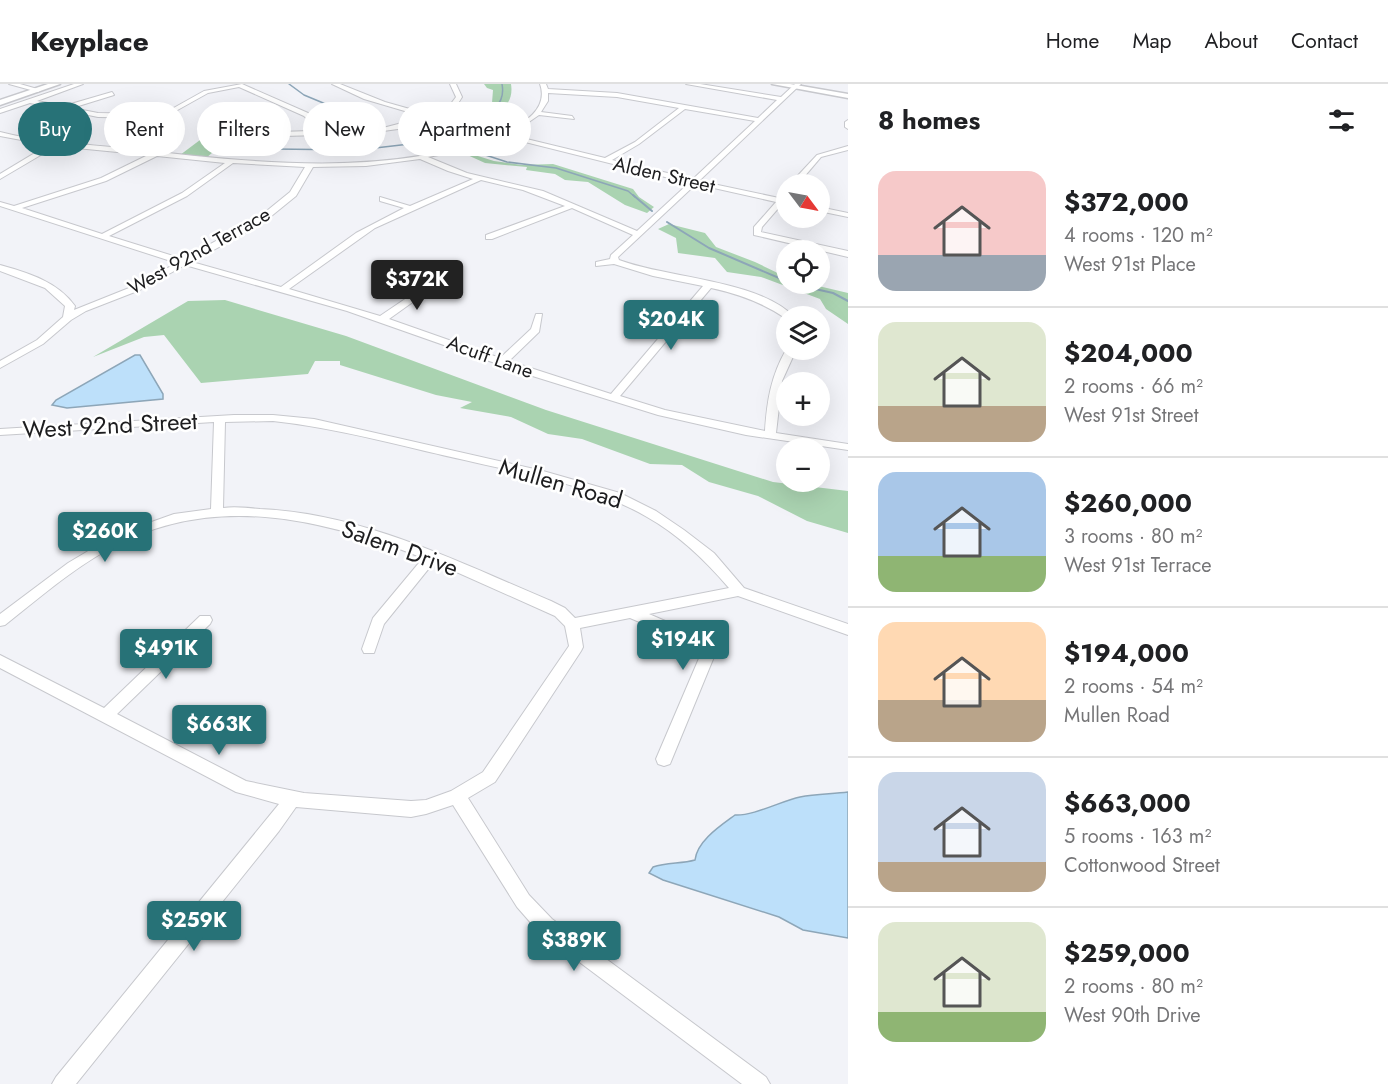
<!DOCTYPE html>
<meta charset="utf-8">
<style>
body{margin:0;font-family:Jost,sans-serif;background:#f6f6f6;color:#202124;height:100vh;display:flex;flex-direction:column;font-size:22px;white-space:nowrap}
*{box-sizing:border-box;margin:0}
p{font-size:20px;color:#757577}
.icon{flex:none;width:33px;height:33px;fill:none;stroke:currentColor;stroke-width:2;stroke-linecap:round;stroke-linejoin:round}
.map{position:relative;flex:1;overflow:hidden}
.drawer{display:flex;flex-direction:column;background:#fff;width:540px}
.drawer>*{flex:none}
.top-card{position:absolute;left:18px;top:18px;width:570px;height:54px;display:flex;gap:12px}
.needle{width:39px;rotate:122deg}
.fabs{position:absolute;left:776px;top:90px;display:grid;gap:12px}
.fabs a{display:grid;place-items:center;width:54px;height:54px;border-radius:50%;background:#fff;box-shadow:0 6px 24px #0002;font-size:30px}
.price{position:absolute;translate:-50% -51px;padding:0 14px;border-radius:6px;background:#277277;color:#fff;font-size:20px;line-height:39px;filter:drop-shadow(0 2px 3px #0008)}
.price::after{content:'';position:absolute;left:50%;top:36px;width:18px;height:14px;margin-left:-9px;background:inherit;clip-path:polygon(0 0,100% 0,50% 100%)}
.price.on{background:#222;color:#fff}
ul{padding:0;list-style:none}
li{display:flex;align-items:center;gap:18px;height:150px;padding:0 30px}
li+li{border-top:2px solid #e0e0e0}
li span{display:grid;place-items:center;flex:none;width:168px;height:120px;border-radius:18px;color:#555}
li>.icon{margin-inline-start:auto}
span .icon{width:72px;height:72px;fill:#fffc;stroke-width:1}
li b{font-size:26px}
h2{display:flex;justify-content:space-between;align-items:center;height:72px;padding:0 30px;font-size:26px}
.pill{padding:0 21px;border-radius:27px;background:#fff;box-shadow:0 6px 24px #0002;font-size:21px;line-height:54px}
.pill.on{background:#277277;color:#fff}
header{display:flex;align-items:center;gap:36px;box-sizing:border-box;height:84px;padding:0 30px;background:#fff;border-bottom:2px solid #e0e0e0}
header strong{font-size:28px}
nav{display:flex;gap:33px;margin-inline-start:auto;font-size:21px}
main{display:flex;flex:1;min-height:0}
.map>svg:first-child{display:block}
.green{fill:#aad3b1}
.water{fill:#bde0fa;stroke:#8da6b8;stroke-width:1.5}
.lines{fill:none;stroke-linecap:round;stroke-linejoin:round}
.stream-far1{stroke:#8da6b8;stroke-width:1.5}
.stream{stroke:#8da6b8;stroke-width:2}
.minor-casing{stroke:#c7c8cd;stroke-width:2}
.major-casing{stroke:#c7c8cd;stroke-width:3}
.minor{fill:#fff;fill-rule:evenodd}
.major{fill:#fff;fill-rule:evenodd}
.labels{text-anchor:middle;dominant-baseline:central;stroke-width:5;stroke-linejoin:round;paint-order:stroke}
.far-street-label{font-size:20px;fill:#1d1d1f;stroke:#fff}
.street-label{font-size:24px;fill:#1d1d1f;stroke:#fff}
</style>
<header>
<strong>Keyplace</strong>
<nav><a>Home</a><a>Map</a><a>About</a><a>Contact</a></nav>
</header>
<main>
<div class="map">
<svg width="848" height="1000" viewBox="0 0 848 1000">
<rect width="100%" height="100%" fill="#f2f3f8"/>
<g class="green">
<path d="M484,0h27c4,24 -18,33 -37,42l-12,-3 30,-20 1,-13 -6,-2z"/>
<path d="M208,50l27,3 38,-3 -7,17 -47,-4 -13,11 -26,-3z"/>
<path d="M465,68l29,9 28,4 31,-1 80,25 6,8 15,10 -7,6 -22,-8 -37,-23 -23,-2 -10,-6 -29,-4 1,-3 -42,-4 -22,-10z"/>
<path d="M669,140l36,9 11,14 39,15 31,15v7h24l38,9v31l-22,-15 -6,-10 -59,-22 -34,-5 -12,-14 -37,-5 -2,-15 -18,-9z"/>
<path d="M225,216l121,36 200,74 227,72 75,9v42l-41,-12 -49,-25 -49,-14 -27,-17 -32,-1 -68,-25 -34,-5 -37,-17 -51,-9 12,-6 -36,-7 -96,-30v-4h-25l-7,13 -107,9 -37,-48 -20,2 -51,20 95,-56z"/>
</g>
<g class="water">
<path d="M135,271h5l23,39v5l-96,9 -15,-3 4,-5z"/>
<path d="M848,708v146l-45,-8 -24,-13 -116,-37 -14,-7 4,-6c14,-5 28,-3 42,-7 2,-19 25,-34 40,-45 19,1 46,-14 65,-18 16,-3 32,-3 48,-5z"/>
</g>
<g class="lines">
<g class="stream-far1">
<path d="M289,0l15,11 53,22"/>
<path d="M475,38c16,-9 31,-18 27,-38"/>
<path d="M444,56l-1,-3 17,-8"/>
<path d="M273,65l85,1 86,-10 15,5"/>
<path d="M470,66l37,12 49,6 72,23 7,6"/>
</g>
<g class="stream">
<path d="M633,111l19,16"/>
<path d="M667,138l42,26 77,33"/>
<path d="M793,200l40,9 15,8"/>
</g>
<g class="minor-casing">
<g id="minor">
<path d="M9,0h11l21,6 -3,2z"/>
<path d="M74,0h9l-46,17 27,5 48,-14 2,3 -42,13 26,5 55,1 17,-4 34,-19 38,-7 66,29 8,9 1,9h6l56,-2 46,-12 -61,-18 -32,-15h8l45,18 46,13 19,-10 6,-8 -6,-13h6l6,13c-5,10 -14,15 -24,19l66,17c19,-9 45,-24 36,-49h6l2,5 69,4 141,25 19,-18 -91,-16h14l81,13 14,-13h6l-102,97 80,17 7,-3v9h-4l-20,23 -1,5 87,19v6l-94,-22v-8l22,-25 -80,-18 -78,73 1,3c48,18 139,20 174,56l-8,2c-23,-16 -47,-24 -74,-30l-91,108 45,14 100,21c2,-30 6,-55 21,-81h10l-14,31 -6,52 72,11v6l-102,-15 -88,-20 -132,-41 -179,-63 -162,-46 -45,25 -54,21 -15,9 -28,24 -43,24v-7l37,-21 26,-23 2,-11 -20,-18 -45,-17v-6c28,8 57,16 75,41l-1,4 60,-24 43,-23 -177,-57v-4l14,4 87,-28 47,-23 -92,-9 -56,33v-5l48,-29 -48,-9v-4c43,11 87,12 131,17 118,13 254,30 367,-14l-66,-16 -34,10 -37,5 -119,3 -28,-4 2,-3 26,3 69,-2 -1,-9 -6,-6 -65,-29 -31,6 -34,19 -21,6 -55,-1 -68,-14 -30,10v-4zM548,9l69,4 62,11 -44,34 -30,16 -95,-23 29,-20 35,4 -2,-3 -31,-4 7,-11zM685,25l70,12 -62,58 -81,-19 27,-16zM505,53l184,46 -52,48 -94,-40 -76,-18 -39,-16 42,-8zM157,72l68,7 -43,30 -80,41 -80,-26 84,-27zM420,75l28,12 25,8 -63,27 -30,-9v4l24,7 -48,25 -75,54 -89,-25 72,-40 32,-26 17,-29 53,-1zM233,79l72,4 -15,25 -32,26 -75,41 -74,-23 78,-40zM481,96l42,10 42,16 -79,29v4h6l80,-31 61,27 -22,20 -1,4 -14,3v4l18,-2 39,12 50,10 -92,108 -102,-33 30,-29 3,-18h-6l-5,15 -31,29 -111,-39 28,-20 15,-16v-4h-6l-15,16 -31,21 -91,-27 86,-61z"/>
<path d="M848,36v9l-3,-2v-5z"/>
<path d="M848,62v4l-27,7 -23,27h-8l27,-29z"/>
<path d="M819,123l29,6v4l-29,-6z"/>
<path d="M234,331h39l41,4 229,52 77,22 36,18 28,19 30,23 30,35 104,36v11l-110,-39 -89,18 67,29 2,4 -46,112 -2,5 -6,2 -6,-2 -2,-5 47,-110 -73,-31 -50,10 3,19 -2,4 -86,131 -27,16 61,97 23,24 214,158 4,7h-28l-204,-153 -21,-24 -64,-102 -27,9 -15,3 -115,-10 -17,24 -203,253h-24l4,-7 223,-273 -43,-12 -236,-124v-13l104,53 96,-92h10l2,4 -2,4 -93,90 129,67 58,12 107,8 15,-1 25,-9 32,-19 86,-126 -4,-20 -10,-10 -121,-54 -50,62 -10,29h-10l-2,-4 11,-31 50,-60c-103,-40 -212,-66 -314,-9 -38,21 -70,49 -104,76l-5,1v-12l68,-51 47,-28 59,-21 37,-5 3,-87 -214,13v-6zM273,337c64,7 125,24 187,38 63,15 131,25 187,58 32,18 58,43 82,71l-154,30 -10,-10 -14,-7c-93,-39 -189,-88 -291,-92 -12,-1 -25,-3 -37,-1l2,-86z"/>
</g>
</g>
<g class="major-casing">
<g id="major">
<path d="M48,0h12l-60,21v-5z"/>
<path d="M772,0h18l58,10v4z"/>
</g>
</g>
<use href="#minor" class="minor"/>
<use href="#major" class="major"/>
</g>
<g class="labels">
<g class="far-street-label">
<text transform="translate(664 91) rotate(13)">Alden Street</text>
<text transform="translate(199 167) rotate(-29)">West 92nd Terrace</text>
<text transform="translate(490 273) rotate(20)">Acuff Lane</text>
</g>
<g class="street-label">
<text transform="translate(110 341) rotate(-3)">West 92nd Street</text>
<text transform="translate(561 399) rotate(16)">Mullen Road</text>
<text transform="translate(400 464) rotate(20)">Salem Drive</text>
</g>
</g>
</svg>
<div class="fabs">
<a><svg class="needle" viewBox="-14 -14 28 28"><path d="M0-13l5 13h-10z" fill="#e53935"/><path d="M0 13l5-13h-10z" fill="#757577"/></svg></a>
<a><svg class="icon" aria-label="locate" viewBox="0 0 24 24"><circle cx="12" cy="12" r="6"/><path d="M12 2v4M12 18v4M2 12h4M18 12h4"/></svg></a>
<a><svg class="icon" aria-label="layers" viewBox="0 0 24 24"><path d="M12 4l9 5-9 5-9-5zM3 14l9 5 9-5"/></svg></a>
<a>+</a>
<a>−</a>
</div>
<b class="price on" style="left:417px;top:227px">$372K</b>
<b class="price" style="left:671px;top:267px">$204K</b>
<b class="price" style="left:105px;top:479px">$260K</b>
<b class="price" style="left:683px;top:587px">$194K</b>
<b class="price" style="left:166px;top:596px">$491K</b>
<b class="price" style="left:219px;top:672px">$663K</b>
<b class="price" style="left:194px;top:868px">$259K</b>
<b class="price" style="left:574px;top:888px">$389K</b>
<div class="top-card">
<a class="pill on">Buy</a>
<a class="pill">Rent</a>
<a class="pill">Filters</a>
<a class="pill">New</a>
<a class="pill">Apartment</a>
</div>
</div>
<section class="drawer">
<h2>8 homes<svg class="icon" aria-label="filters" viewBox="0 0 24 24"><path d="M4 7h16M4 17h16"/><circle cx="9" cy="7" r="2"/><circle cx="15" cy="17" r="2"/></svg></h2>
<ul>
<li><span style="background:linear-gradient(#f6c9c9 70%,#9aa5b1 0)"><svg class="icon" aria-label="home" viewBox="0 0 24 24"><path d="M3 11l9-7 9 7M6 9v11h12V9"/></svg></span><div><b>$372,000</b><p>4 rooms · 120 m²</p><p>West 91st Place</p></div></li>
<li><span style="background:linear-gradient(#dfe7d0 70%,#b9a48a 0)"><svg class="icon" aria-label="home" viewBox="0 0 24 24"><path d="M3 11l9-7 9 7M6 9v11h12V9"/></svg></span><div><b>$204,000</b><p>2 rooms · 66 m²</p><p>West 91st Street</p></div></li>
<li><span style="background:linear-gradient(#a9c7e8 70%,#8fb573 0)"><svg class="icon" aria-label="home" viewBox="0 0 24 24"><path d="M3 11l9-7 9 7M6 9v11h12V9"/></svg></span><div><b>$260,000</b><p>3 rooms · 80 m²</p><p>West 91st Terrace</p></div></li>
<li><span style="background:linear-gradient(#ffd9b3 65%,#b9a48a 0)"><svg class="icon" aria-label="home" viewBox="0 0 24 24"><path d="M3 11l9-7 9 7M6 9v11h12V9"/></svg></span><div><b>$194,000</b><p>2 rooms · 54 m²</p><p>Mullen Road</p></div></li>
<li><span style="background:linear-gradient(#c9d6e8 75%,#b9a48a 0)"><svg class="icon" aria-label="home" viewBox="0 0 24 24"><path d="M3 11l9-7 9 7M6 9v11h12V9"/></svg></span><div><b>$663,000</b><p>5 rooms · 163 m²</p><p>Cottonwood Street</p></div></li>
<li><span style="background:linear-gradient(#dfe7d0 75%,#8fb573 0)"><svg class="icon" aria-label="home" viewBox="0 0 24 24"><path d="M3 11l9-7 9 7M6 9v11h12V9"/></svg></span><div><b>$259,000</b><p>2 rooms · 80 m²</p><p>West 90th Drive</p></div></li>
</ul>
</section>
</main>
